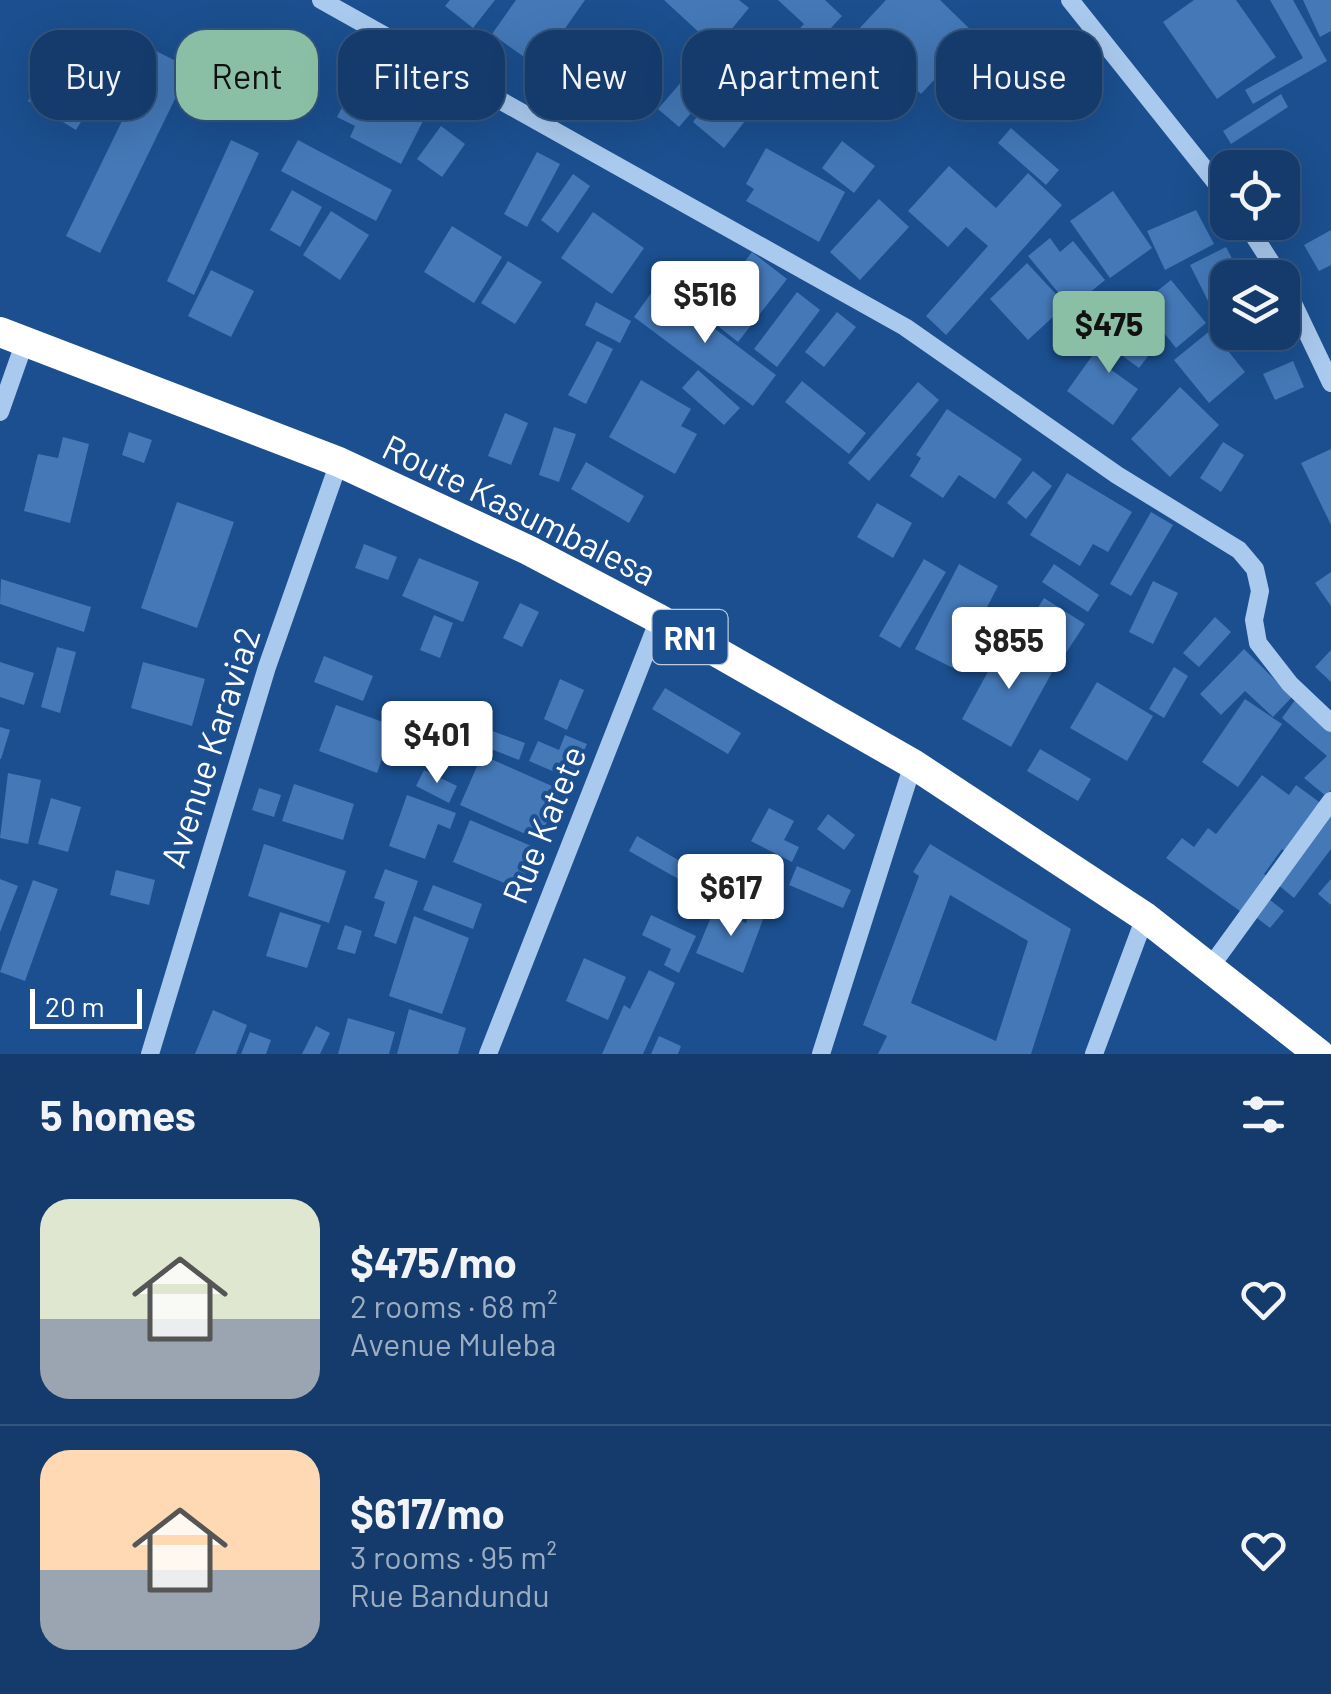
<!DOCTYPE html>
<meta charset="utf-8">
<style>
body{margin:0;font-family:Barlow,sans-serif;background:#1d4271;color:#f1f3f6;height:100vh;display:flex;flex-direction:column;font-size:38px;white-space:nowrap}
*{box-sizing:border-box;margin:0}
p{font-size:32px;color:#9dadc1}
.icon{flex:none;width:55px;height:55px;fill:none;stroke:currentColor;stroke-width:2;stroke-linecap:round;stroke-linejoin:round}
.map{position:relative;height:1054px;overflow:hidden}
.details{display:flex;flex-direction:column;background:#143b6b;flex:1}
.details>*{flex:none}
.banner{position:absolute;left:30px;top:30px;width:1272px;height:90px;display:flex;gap:20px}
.fabs{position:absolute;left:1210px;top:150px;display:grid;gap:20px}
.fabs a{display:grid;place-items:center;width:90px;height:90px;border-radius:20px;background:#143b6b;box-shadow:0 10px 40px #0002,0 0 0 2px #33557e;font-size:50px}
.scale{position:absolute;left:30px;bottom:25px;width:112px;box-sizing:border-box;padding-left:10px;border:5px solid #fff;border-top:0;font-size:28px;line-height:35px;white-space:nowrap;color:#fff;-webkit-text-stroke:8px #1b4f8f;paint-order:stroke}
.price{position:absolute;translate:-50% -85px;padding:0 22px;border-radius:10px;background:#fff;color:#222;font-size:32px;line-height:65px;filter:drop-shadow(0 2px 5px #0008)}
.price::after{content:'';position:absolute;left:50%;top:60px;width:30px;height:22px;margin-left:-15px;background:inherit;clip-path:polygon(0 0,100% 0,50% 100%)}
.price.on{background:#8abfa5;color:#111}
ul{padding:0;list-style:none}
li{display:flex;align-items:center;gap:30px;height:250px;padding:0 40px}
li+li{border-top:2px solid #33557e}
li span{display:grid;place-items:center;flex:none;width:280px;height:200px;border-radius:30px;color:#555}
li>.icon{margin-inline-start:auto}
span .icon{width:120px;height:120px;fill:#fffc;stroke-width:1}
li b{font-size:42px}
h2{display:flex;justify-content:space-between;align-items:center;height:120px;padding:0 40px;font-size:42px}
.chip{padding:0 35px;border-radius:30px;background:#143b6b;box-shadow:0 10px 40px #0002,0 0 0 2px #33557e;font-size:35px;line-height:90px}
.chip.on{background:#8abfa5;color:#111}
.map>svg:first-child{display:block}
.building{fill:#4478b7;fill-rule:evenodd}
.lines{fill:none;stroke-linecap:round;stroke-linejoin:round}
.minor{stroke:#a9c9ee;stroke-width:18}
.highway{stroke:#fff;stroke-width:30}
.labels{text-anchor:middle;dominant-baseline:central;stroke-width:8;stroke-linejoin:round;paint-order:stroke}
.shield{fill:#1b4f8f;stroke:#bbcadd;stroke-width:2.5}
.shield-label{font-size:32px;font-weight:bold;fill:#fff}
.street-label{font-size:35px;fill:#fff;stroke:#1b4f8f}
</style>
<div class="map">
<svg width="1331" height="1054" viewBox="0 0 1331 1054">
<rect width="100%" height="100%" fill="#1b4f8f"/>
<g class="building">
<path d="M450,0h45l-22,28 -28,-22z"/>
<path d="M516,0h69l-47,67 -46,-33z"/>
<path d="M664,0h75l10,8 -33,40z"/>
<path d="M778,0h47l17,16 -34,37 -17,-15 13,-14z"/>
<path d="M886,0h54l36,35 -55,59 -65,-62z"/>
<path d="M1194,0h42l40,57 -59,42 -54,-77z"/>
<path d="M1270,0h23l34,61 -74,43 -8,-14 58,-32z"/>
<path d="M1303,0h28v31l-11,6z"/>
<path d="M96,32l46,23 -12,25 -42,-21 -5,13 -27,-14 12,-23 22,10z"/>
<path d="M845,37l39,50 -39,31 -40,-51z"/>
<path d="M156,51l34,17 -90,185 -34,-17z"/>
<path d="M366,62l55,29 6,-12 14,7 -40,78 -51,-27 5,-11 -18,-9z"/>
<path d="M49,65l65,38 -10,19 -17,-10 -11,18 -48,-29z"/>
<path d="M696,65l21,18 -38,44 -21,-18z"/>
<path d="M720,87l32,25 -28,36 -31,-26z"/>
<path d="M1281,94l7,13 -57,37 -8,-13z"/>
<path d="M441,126l24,18 -23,33 -25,-18z"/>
<path d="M1011,128l48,42 -13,15 -48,-42z"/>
<path d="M231,140l28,13 -65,142 -27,-14z"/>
<path d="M298,140l94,50 -16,31 -95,-50z"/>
<path d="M842,141l33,25 -21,27 -32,-25z"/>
<path d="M766,148l79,44 -26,50 -73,-41 8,-12 -8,-5z"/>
<path d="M537,152l23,12 -33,63 -23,-13z"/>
<path d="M949,166l47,42 32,-35 34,32 -116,130 -20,-19 62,-70 -22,-19 -18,20 -40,-36z"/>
<path d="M573,174l17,12 -32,47 -17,-13z"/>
<path d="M292,190l30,17 -22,40 -30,-17z"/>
<path d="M1113,191l39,57 -42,30 -40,-57z"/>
<path d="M879,199l30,28 -49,53 -30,-28z"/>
<path d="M1196,210l18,34 -49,26 -18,-39z"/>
<path d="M331,211l38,24 -29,45 -37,-25z"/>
<path d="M593,212l51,36 -32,46 -51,-36z"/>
<path d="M452,226l50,31 -28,46 -50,-31z"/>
<path d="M1331,230v35l-12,6 -15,-26z"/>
<path d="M1050,238l10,14 13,-11 32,39 -34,28 -43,-52z"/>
<path d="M1226,247l16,31h-14v18l-18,9 -20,-40z"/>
<path d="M752,252l35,27 -49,63 -34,-27z"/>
<path d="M508,261l34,21 -27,42 -34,-21z"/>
<path d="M1027,263l39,42 -38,35 -38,-41z"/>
<path d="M211,270l43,21 -23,46 -43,-21z"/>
<path d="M1171,280l35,43 -30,25 -35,-44z"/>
<path d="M657,285l119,90 -23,31 -119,-89z"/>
<path d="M797,292l23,18 -43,57 -23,-18z"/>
<path d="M596,302l35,19 -11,22 -35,-18z"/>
<path d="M837,312l19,15 -32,40 -19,-15z"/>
<path d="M1115,324l37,27 -13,17 -19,-14 -10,15 28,20 -25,36 -46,-34z"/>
<path d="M1211,330l34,42 -36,31 -35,-43z"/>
<path d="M597,341l16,8 -27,55 -18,-9z"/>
<path d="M1293,361l11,26 -29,13 -12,-26z"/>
<path d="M698,370l42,38 -16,17 -42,-37z"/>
<path d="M641,380l50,29 -10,17 16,8 -22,40 -66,-37z"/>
<path d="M802,381l64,52 -17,21 -64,-52z"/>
<path d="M918,382l21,18 -70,81 -21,-18z"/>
<path d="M1180,387l39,38 -49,52 -39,-38z"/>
<path d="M947,409l75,50 -27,40 -36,-24 -16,23 -33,-22 11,-18 -5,-3z"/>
<path d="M505,413l23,10 -17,42 -23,-9z"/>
<path d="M554,427l22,7 -17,48 -20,-7z"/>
<path d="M129,432l23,8 -8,23 -22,-8z"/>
<path d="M63,437l26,7 -19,79 -46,-12 14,-57 20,4z"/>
<path d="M1223,442l21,13 -23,37 -21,-14z"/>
<path d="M1331,449v76l-30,-62z"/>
<path d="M586,462l58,34 -15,27 -58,-34z"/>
<path d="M1033,471l19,15 -26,33 -19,-16z"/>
<path d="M1067,473l65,39 -24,40 -15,-8 -13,22 -50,-31z"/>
<path d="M177,502l57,20 -37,106 -56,-20z"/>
<path d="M877,503l35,20 -19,35 -36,-21z"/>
<path d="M1151,512l22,13 -42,71 -21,-12z"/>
<path d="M364,544l33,13 -9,23 -33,-12z"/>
<path d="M419,558l60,24 -16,40 -61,-26z"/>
<path d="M924,559l22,13 -46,76 -21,-12z"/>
<path d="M959,564l39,22 -43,83 -40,-20z"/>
<path d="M1054,564l45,31 -11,17 -46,-30z"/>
<path d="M1331,572v34l-16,-23z"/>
<path d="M1,579l90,28 -7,25 -84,-28z"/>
<path d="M1153,581l25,12 -25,51 -24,-12z"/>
<path d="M1044,598l41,26 -23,35 -40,-26z"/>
<path d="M520,603l19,9 -17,35 -19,-9z"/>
<path d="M434,615l19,8 -13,35 -20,-8z"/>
<path d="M1215,617l16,15 -32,35 -16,-14z"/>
<path d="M1007,637l49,28 -45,82 -49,-28z"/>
<path d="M57,647l19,5 -16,61 -19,-6z"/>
<path d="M1244,649l48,48 -19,20 -28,-26 -24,24 -21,-21z"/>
<path d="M1331,650v32l-16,-15z"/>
<path d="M324,656l49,20 -10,25 -49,-19z"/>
<path d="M0,662l34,11 -10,32 -24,-8z"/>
<path d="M143,662l62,17 -13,47 -61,-18z"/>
<path d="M1174,667l14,9 -24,42 -15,-9z"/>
<path d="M560,679l24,11 -17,40 -23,-11z"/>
<path d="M1097,682l56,34 -26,45 -57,-33z"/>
<path d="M665,688l76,45 -13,21 -76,-45z"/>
<path d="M1298,696l33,30v64l-5,6 -22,-18 23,-22 -45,-38z"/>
<path d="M1245,699l37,25 -44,63 -36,-25z"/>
<path d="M336,705l58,21 -17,47 -58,-22z"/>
<path d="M0,727l10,3 -9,29h-1z"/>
<path d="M487,729l38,14 -6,17 -38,-15z"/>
<path d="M565,735l22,9 -16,35 -42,-18 9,-20 21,9z"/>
<path d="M1040,749l51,30 -13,22 -51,-30z"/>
<path d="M482,755l79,35 -22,50 -79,-35z"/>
<path d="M424,770l33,16 -8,17 -33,-17z"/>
<path d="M8,773l33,7 -13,64 -28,-6z"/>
<path d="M1262,775l27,20 7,-10 26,19 -35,49 -5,-4 -18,25 6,4 -26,36 -78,-56 16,-20 12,9 14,-19 8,6z"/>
<path d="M294,784l60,20 -11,36 -61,-19z"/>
<path d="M259,788l22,7 -7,22 -22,-7z"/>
<path d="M407,795l49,18 -6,16 -12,-5 -13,35 -36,-13z"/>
<path d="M51,798l30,9 -13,45 -30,-8z"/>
<path d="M769,808l25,13 -10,19 15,7 -7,15 -41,-21z"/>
<path d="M1331,811v38l-37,49 -17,-14z"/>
<path d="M828,814l27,21 -11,15 -27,-21z"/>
<path d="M470,820l66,28 -17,41 -66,-27z"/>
<path d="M637,836l48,28 -3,17 -53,-30z"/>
<path d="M264,844l82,27 -17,52 -81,-27z"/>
<path d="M930,844l141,85 -40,125h-153l9,-18 -24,-11 56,-149 -6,-4zM950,895l78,46 -32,100 -85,-38z"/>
<path d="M797,866l54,24 -8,18 -54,-23z"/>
<path d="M385,869l33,12 -22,63 -22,-8 11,-34 -11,-4z"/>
<path d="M116,870l39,10 -6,25 -39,-10z"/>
<path d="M0,879l18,7 -18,46z"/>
<path d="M1331,879v26l-13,-11z"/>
<path d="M33,880l25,9 -33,92 -25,-9z"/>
<path d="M433,885l49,19 -9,25 -50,-19z"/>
<path d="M1270,900l14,11 -14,17 -13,-10z"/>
<path d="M751,909l14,5 -22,59 -47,-20 18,-43 32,13z"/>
<path d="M280,912l41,13 -14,43 -41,-12z"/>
<path d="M651,915l45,21 -17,37 -15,-8 7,-16 -29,-14z"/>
<path d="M414,916l55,22 -27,76 -53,-18z"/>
<path d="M345,925l17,6 -7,23 -18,-5z"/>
<path d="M584,958l42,19 -18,43 -42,-19z"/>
<path d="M649,970l26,13 -32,71h-41l22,-49 6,4z"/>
<path d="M409,1009l57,19 -8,26h-61z"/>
<path d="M213,1010l34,15 -11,29h-41z"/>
<path d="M348,1018l47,14 -6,22h-51z"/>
<path d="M316,1026l14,7 -10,21h-18z"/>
<path d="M250,1032l21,8 -5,14h-25z"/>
<path d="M659,1036l22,10 -3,8h-27z"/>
</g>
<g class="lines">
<g class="minor">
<path d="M321,0l584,327 212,148 122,75 16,19 5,22 -6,29 4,23 32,41 41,39"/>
<path d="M1070,0l158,198"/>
<path d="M1245,222l36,56"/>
<path d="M1282,280l49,103"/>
<path d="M0,412l25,-71"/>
<path d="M1211,966l120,-165"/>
<path d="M150,1054l117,-387 72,-205"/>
<path d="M488,1054l171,-435"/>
<path d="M821,1054l92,-290"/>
<path d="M1094,1054l51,-137"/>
</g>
<path class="highway" d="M0,332l339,130 189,88 131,69 254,145 232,153 174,137"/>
</g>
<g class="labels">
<rect class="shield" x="652.5" y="610" width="75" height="54" rx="8"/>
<g class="shield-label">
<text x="690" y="637">RN1</text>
</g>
<g class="street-label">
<text transform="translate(520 509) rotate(26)">Route Kasumbalesa</text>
<text transform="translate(209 747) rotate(-72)">Avenue Karavia2</text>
<text transform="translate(543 824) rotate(-68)">Rue Katete</text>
</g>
</g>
</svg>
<div class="fabs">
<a><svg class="icon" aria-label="locate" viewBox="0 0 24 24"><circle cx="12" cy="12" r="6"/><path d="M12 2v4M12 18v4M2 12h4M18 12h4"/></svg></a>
<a><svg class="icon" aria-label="layers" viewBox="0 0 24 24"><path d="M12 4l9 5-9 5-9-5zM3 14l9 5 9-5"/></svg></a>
</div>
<div class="scale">20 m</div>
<b class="price" style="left:705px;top:346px">$516</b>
<b class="price on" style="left:1109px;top:376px">$475</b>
<b class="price" style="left:1009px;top:692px">$855</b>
<b class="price" style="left:437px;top:786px">$401</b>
<b class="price" style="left:731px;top:939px">$617</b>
<div class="banner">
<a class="chip">Buy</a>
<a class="chip on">Rent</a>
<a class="chip">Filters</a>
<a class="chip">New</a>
<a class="chip">Apartment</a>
<a class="chip">House</a>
</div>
</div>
<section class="details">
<h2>5 homes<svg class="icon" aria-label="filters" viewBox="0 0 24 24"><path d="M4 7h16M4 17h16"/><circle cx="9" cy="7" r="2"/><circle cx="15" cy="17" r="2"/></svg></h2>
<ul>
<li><span style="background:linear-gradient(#dfe7d0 60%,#9aa5b1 0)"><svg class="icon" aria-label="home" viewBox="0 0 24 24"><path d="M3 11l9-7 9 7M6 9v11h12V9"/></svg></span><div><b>$475/mo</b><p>2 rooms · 68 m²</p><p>Avenue Muleba</p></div><svg class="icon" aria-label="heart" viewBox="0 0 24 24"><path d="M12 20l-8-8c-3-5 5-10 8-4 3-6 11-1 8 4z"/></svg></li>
<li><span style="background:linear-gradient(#ffd9b3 60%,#9aa5b1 0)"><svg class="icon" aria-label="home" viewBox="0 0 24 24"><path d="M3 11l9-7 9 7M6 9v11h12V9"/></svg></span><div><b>$617/mo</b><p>3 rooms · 95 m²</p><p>Rue Bandundu</p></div><svg class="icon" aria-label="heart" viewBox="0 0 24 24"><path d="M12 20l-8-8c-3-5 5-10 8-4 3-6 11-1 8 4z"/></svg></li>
</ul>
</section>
